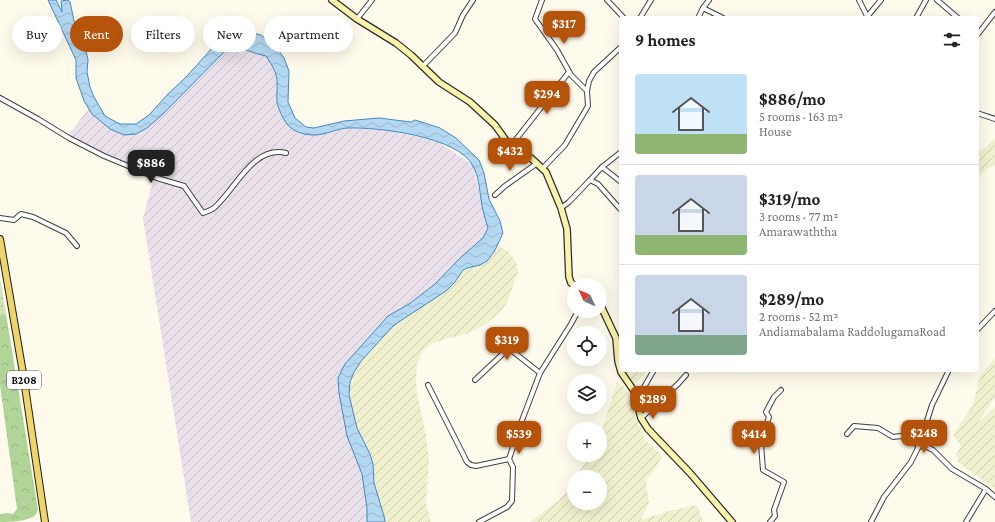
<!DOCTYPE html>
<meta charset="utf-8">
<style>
body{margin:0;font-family:"Crimson Pro",serif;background:#f2f2f2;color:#202124;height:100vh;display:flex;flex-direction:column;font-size:15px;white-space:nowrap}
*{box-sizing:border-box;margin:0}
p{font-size:13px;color:#757577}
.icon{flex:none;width:22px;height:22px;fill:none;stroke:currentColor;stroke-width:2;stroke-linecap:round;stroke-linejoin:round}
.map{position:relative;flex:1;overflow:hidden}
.side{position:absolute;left:619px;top:16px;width:360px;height:356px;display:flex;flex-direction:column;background:#fff;border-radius:4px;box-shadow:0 4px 16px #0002}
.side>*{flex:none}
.guide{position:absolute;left:12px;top:16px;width:380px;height:36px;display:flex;gap:8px}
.needle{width:26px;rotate:314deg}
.buttons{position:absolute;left:567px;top:278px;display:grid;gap:8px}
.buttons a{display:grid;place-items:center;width:40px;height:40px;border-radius:50%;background:#fff;box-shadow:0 4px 16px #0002;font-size:20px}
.price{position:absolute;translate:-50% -34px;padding:0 9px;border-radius:8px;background:#b45309;color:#fff;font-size:13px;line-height:26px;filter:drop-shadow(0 1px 2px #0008)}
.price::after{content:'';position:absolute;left:50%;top:24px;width:12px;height:9px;margin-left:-6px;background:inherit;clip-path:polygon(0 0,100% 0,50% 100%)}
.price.active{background:#222;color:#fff}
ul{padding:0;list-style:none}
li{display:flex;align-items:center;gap:12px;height:100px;padding:0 16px}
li+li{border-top:1px solid #e0e0e0}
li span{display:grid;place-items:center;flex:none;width:112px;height:80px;border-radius:4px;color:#555}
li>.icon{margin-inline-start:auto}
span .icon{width:48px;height:48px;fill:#fffc;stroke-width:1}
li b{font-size:17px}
h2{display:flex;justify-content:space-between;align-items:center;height:48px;padding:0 16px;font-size:17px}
.pill{padding:0 14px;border-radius:18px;background:#fff;box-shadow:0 4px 16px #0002;font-size:14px;line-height:36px}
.pill.active{background:#b45309;color:#fff}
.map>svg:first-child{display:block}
.industrial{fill:url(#industrial-furrows)}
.farmland{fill:url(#farmland-furrows)}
.grass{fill:url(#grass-dots)}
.forest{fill:url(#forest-crowns)}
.water{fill:url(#water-waves);stroke:#418ac3}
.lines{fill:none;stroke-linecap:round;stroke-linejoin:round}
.street-casing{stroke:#3f3f3f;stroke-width:6}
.secondary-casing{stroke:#2e2e2e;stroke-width:8}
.primary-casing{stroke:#1d1d1d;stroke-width:8}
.street{stroke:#fff;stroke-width:4}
.secondary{stroke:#f9f3ab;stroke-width:5.5}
.primary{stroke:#eed46b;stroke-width:6}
.labels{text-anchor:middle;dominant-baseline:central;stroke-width:4;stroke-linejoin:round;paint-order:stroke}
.shield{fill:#fff;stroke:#555;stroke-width:1}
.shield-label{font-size:11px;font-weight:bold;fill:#0c0c0c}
</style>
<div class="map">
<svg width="995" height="522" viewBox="0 0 995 522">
<defs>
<pattern id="industrial-furrows" width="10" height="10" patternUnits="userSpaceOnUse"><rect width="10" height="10" fill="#e9e0ea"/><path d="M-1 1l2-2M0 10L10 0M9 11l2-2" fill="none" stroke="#c7bfc8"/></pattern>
<pattern id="farmland-furrows" width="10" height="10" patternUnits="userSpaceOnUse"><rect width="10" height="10" fill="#f1f0ce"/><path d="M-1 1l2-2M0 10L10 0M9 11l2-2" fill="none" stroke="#cdcdb0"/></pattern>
<pattern id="grass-dots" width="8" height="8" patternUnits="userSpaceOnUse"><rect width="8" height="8" fill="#cee5b8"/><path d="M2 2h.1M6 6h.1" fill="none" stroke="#b0c39d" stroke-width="1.8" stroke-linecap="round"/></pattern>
<pattern id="forest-crowns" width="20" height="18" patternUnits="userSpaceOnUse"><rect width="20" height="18" fill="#b1d599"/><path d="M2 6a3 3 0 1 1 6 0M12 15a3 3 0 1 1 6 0" fill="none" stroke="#97b683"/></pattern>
<pattern id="water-waves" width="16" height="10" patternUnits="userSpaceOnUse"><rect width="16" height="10" fill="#b4d8f1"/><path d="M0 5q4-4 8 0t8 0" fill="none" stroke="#9ab8cd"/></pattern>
</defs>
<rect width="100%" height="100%" fill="#fefbec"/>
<path class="industrial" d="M239,43l24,6 13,23 7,43 32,20 31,-7 37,2 52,10 38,25 15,63 -16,30 -134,120 36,144h-183l-48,-304 10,-37 -85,-45 24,-32 9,14 35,16 88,-82z"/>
<g class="farmland">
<path d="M995,138v27l-7,3 -11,12v-28l8,-4z"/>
<path d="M497,245l11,6 8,11 2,10 -11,31 -9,11 -14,11 -13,7 -39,11 -10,9 -5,12 -1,15 1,14 9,43 3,23 -3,44 5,19h-46l-1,-6 -10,-33 -1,-19 -3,-10 -13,-26 -8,-33 1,-13 4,-10 8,-12 32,-35 21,-15 44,-34 4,-6 4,-2 13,-3 14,-13z"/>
<path d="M995,358v39l-17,26 17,-17v83l-36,-26 -3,-8 5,-9 -8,-11 20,-30 7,-29z"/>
<path d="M624,370h24l-14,15z"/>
<path d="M617,382l10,7 7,23 11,28 10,9 7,8 -7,12 -8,9 -1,7 3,17 -8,18 28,-9 28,-6 6,17h-173l28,-21 13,-13 3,-7v22h26v-26h-24l14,-22h10v-19z"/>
</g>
<path class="grass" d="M0,279l6,35 -6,1z"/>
<path class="forest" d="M6,314l32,196c-2,12 -28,12 -38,12v-8l7,-1 6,1 4,-5 -17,-124v-70z"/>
<path class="water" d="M48,0h8l6,12 -1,-11 7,-1 2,2 5,23 9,16 4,19 -1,12 3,15 4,10 11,19 15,8h16l13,-9 19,-21 18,-17 28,-31 20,-13 14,-1 13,3 16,13 7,10 5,13 -1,31 7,16 11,9 8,1 30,-7 35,-3 32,4 4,-2 25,8 16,10 23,22 5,13 5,26 11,22 3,12 -9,19 -7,9 -7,4 -13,3 -4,2 -8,12 -9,9 -52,34 -32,35 -8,12 -4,10 -1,13 8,33 13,26 3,10 1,19 10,33 1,6h-18v-14l-5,-34 -15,-38 -8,-43 -1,-15 7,-14 43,-48 21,-12 26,-20 25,-26 23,-20 5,-10c-3,-10 -6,-19 -7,-29 -2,-12 -2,-22 -8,-33 -15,-30 -96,-39 -126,-38 -11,1 -22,7 -33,7 -9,0 -21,-3 -27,-11 -4,-5 -9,-16 -10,-22 -1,-10 2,-21 -2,-30 -2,-6 -6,-11 -9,-16 -11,-2 -21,-7 -33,-10l-9,6 -61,62 -16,14 -11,6 -12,1 -14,-6 -18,-15 -8,-13 -8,-23v-18z"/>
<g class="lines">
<g class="street-casing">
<g id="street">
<path d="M542,0l-7,19 22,31 14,25 16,16"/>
<path d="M607,0l17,18"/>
<path d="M859,0l9,18"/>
<path d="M937,0l21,18"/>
<path d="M703,8l20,10"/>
<path d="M640,18l11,-18"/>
<path d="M698,18l5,-10 6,-8"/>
<path d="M866,18l15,-18"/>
<path d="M916,18l10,-18"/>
<path d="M357,19l15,-19"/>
<path d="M977,33l1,1 17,-22"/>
<path d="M423,66l32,-33 8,-18 10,-15"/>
<path d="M0,98l38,21 31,19 35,18 53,22 27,8 19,27c3,-1 8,-3 11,-5 21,-18 39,-63 72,-55"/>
<path d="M977,113l18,6"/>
<path d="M510,147l59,-75"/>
<path d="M602,167l19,15"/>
<path d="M542,169l23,-24 23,-39 -1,-15 2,-10 5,-9 27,-25"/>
<path d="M590,180l12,-13 19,-15"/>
<path d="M495,195l10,-9 31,-22"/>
<path d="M561,208l8,-6 21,-22 8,4 23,26"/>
<path d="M0,218l14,2 7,-6 12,3 33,16 11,13"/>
<path d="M977,330l18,-19"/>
<path d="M475,380l33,-31 3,1 29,23"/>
<path d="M428,385l39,77 4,3 5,1 33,-7 12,-36 19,-50 31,-49 7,-13"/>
<path d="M637,399l17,-29"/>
<path d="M641,418l37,-34 8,-9"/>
<path d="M847,434l7,-8 24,2 15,9 8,-1 18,10 8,1 6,3 19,19 34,20 9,8"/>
<path d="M479,522l28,-15 5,-6 1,-34 -4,-8"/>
<path d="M770,522l5,-6 -1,-6 10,-28 -21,-12 -2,-26 2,-13 3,-5 3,-9 -3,-5 8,-15 7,-7"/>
<path d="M871,522l13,-25 27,-35 8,-16 13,-41 17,-35"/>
<path d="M966,522l20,-33"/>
</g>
</g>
<g class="secondary-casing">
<g id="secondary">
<path d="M332,0l25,19 39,24 15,12 28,27 31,20 25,23 17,24 19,9 15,14 15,36 6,21 2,48 2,6 4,2"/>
<path d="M600,304l16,34 2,23 3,11 13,19 7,27 7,11 42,44 42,49"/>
</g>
</g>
<g class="primary-casing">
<path id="primary" d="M0,239l23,134 22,149"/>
</g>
<use href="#street" class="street"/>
<use href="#secondary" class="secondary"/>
<use href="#primary" class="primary"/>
</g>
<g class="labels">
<rect class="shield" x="7" y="371" width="34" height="18" rx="3"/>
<g class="shield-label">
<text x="24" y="380">B208</text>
</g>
</g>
</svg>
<div class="buttons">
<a><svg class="needle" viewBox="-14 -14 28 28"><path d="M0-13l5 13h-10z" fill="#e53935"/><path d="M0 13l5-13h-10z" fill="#757577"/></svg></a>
<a><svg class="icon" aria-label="locate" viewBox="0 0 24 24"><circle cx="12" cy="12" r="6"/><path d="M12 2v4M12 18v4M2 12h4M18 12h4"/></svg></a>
<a><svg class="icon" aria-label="layers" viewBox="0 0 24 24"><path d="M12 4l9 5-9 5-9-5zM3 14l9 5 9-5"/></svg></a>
<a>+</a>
<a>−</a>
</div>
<b class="price" style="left:564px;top:45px">$317</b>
<b class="price" style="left:547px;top:115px">$294</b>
<b class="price" style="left:510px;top:172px">$432</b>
<b class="price active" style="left:151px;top:184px">$886</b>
<b class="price" style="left:507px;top:361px">$319</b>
<b class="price" style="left:653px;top:420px">$289</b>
<b class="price" style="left:924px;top:454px">$248</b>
<b class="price" style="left:519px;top:455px">$539</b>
<b class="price" style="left:754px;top:455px">$414</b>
<div class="guide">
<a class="pill">Buy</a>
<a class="pill active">Rent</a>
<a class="pill">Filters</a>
<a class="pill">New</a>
<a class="pill">Apartment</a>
</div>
<section class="side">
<h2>9 homes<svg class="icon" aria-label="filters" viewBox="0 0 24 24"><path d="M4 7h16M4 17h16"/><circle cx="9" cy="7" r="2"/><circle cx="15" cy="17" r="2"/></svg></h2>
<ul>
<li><span style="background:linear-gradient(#bfe0f5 75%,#8fb573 0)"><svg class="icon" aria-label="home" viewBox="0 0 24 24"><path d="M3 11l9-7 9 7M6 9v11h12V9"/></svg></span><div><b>$886/mo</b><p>5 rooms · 163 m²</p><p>House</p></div></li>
<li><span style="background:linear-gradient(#c9d6e8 75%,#8fb573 0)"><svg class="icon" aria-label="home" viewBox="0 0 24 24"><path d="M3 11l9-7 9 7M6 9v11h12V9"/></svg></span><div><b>$319/mo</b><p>3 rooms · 77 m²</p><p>Amarawaththa</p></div></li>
<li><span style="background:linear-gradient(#c9d6e8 75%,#7fa58c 0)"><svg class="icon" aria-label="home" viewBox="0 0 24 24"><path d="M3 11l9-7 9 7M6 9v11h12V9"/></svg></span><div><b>$289/mo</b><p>2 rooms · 52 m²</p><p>Andiamabalama RaddolugamaRoad</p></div></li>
</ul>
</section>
</div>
